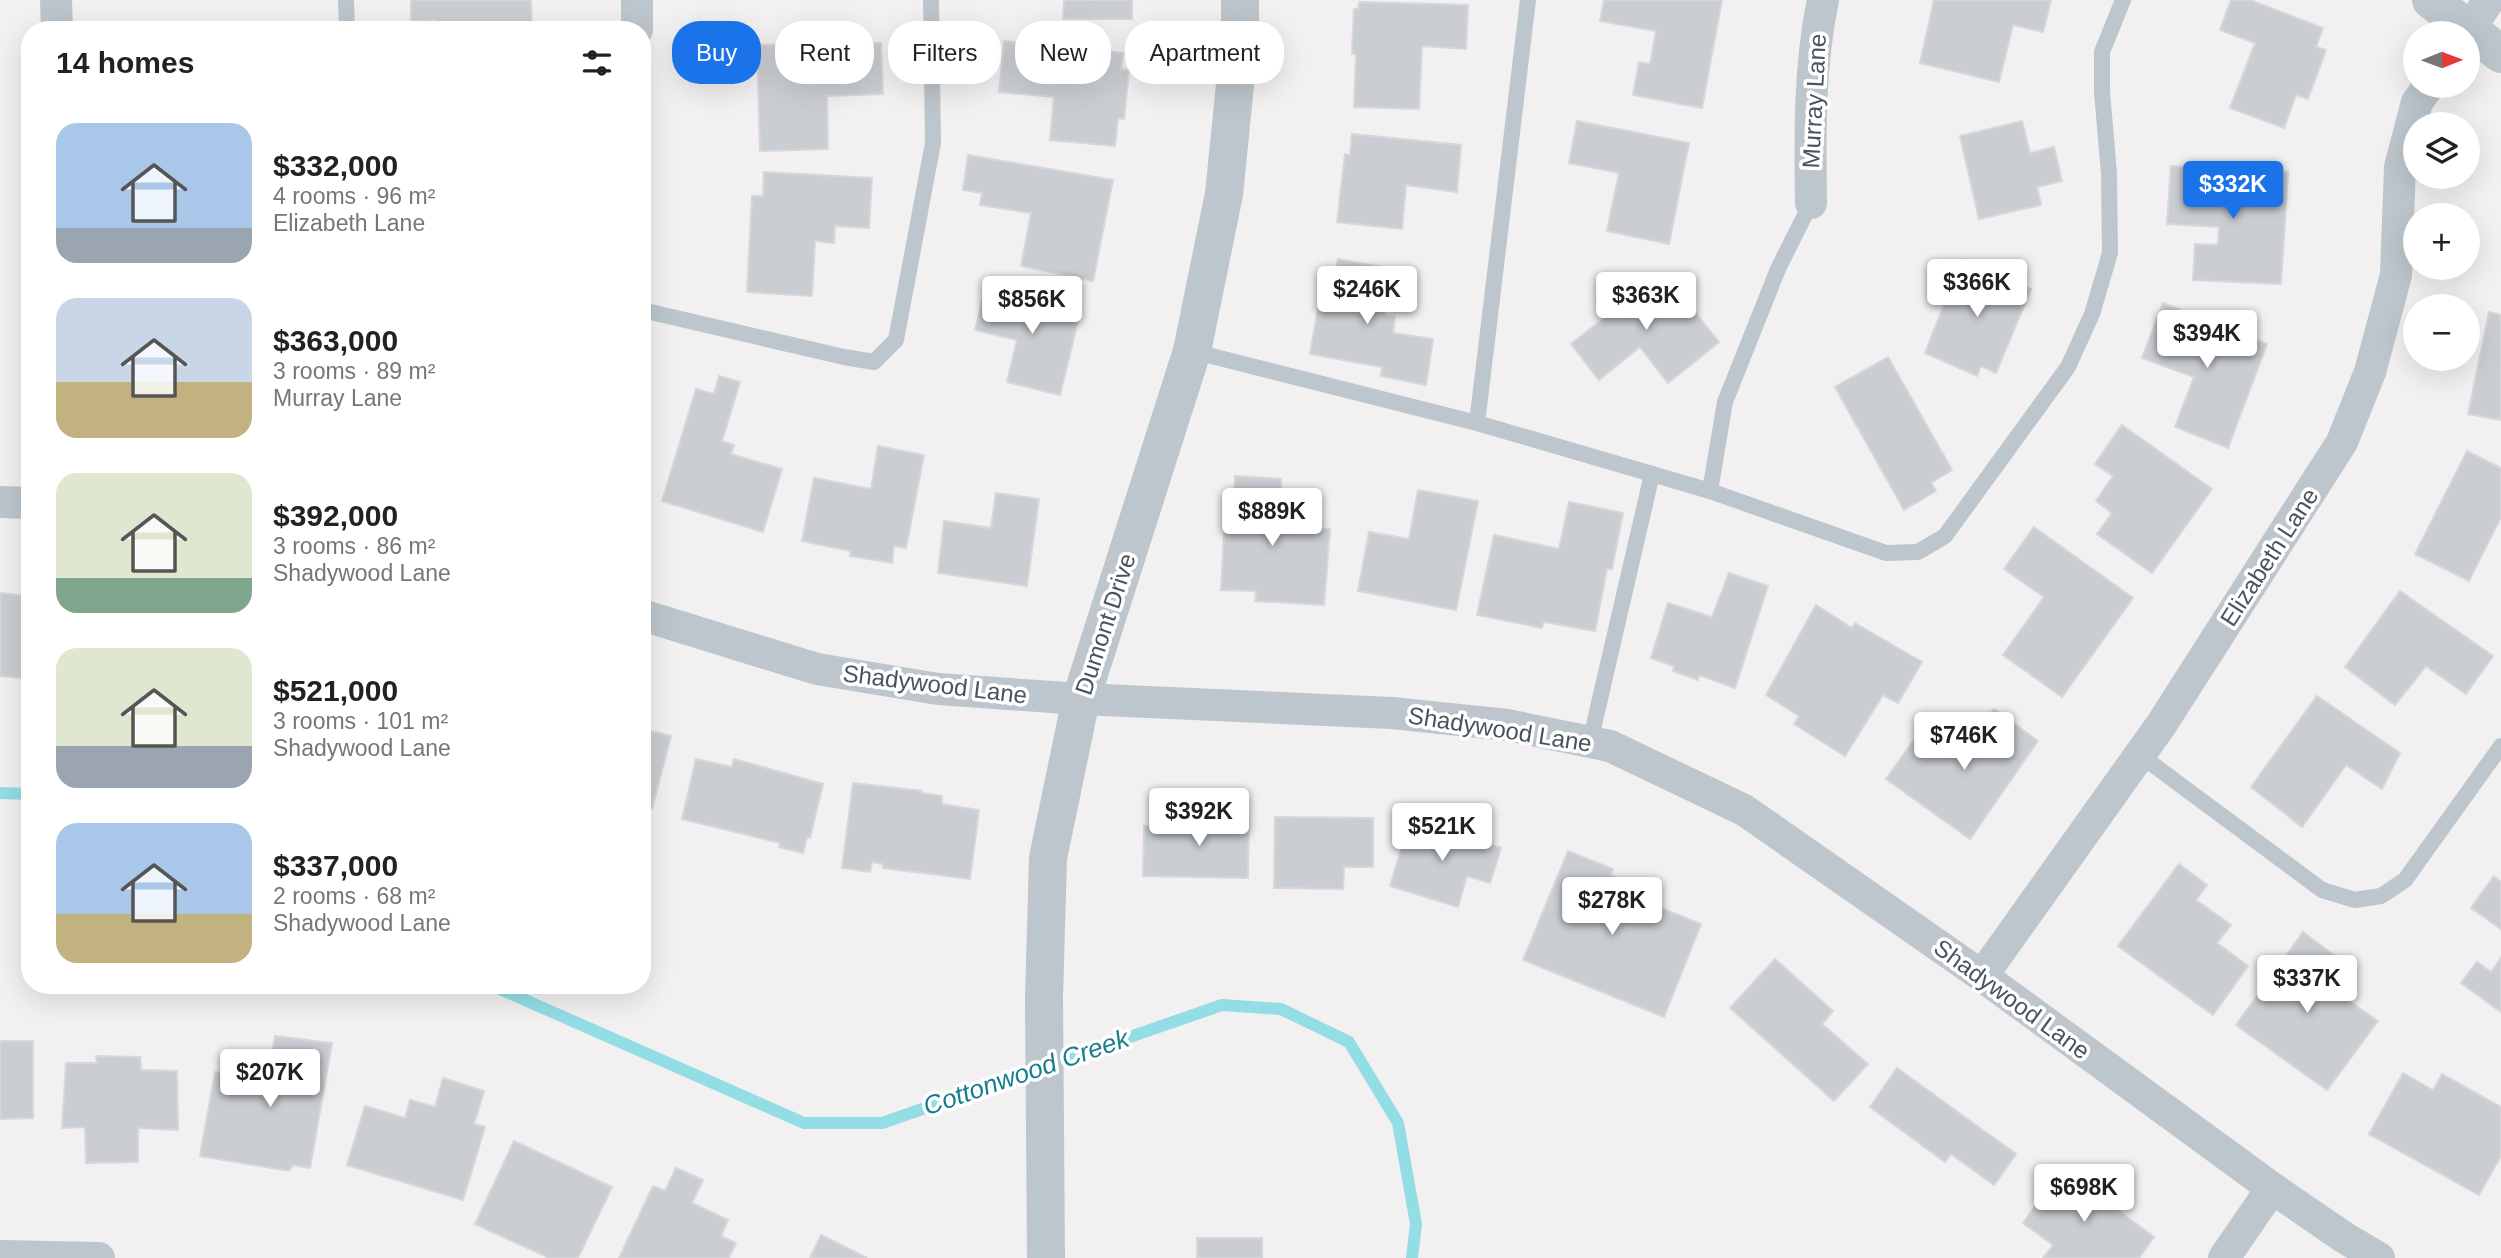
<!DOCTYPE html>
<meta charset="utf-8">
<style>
body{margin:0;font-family:Helvetica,sans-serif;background:#f2f2f2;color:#222;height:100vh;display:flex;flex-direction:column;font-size:26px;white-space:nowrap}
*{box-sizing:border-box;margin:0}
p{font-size:23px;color:#767676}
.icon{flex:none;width:38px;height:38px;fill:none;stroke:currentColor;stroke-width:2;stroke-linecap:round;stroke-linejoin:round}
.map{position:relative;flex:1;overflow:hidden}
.panel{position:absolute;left:21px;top:21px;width:630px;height:973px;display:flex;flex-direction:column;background:#fff;border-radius:28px;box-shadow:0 7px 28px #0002}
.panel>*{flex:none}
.banner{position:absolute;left:672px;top:21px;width:665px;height:63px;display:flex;gap:14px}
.needle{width:46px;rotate:89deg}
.buttons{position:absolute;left:2403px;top:21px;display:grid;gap:14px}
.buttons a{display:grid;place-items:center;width:77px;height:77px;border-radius:50%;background:#fff;box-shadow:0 7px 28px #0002;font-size:35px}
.price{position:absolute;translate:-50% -60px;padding:0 16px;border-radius:7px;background:#fff;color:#222;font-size:23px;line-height:46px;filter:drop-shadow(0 2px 4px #0008)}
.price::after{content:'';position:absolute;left:50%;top:42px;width:21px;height:16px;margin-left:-10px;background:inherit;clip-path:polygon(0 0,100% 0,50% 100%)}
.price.current{background:#1a73e8;color:#fff}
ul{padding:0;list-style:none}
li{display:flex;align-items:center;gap:21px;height:175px;padding:0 35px}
li span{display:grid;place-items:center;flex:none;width:196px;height:140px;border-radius:21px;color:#555}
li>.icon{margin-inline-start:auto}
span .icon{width:84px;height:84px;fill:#fffc;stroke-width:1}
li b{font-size:30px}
h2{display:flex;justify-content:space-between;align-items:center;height:84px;padding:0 35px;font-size:30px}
.pill{padding:0 24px;border-radius:28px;background:#fff;box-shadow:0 7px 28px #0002;font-size:24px;line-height:63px}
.pill.current{background:#1a73e8;color:#fff}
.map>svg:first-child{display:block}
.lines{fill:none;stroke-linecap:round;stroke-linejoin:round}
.stream{stroke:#93dde5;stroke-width:12}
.building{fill:#caced2;stroke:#d5d7db;stroke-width:2}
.service{stroke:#bdc6cc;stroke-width:16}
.minor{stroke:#bdc6cc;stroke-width:32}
.tertiary{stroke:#bdc6cc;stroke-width:38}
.labels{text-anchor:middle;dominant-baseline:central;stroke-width:7;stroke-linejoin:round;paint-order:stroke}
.street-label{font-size:24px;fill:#49555c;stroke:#fff}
.water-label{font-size:26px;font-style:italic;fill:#177f8b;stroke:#fff}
</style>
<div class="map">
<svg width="2501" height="1258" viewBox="0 0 2501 1258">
<rect width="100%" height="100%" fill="#f2f0f0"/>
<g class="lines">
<g class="stream">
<path d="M0,793l30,1"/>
<path d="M491,985l313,138h78l340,-118 59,4 68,33 49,81 18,101 -4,34"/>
</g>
</g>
<g class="building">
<path d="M411,0h120l1,30h-96v-10l-25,1z"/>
<path d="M1064,0h68v19h-69z"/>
<path d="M1604,0h118l-20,108 -69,-13 6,-33 11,2 6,-33 -56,-10z"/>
<path d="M1934,0h117l-8,32 -30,-7 -14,57 -79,-19z"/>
<path d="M2231,0h19l73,28 -7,19 10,3 -18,49 -12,-4 -12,33 -54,-20 25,-65 -35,-13z"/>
<path d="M1359,2l109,3 -2,44 -44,-3 -3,63 -65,-2 2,-53h-4l2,-45h4z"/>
<path d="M1004,41l119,12 -2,16 8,1 -5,49 -6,-1 -3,28 -65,-6 4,-43 -55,-5z"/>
<path d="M881,43l2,51 -56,2 1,53 -68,2 -3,-106z"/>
<path d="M1577,121l112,22 -20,101 -62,-13 12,-58 -50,-10z"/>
<path d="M2022,121l8,32 24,-6 8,34 -25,6 4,18 -62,14 -19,-83z"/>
<path d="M1352,134l109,11 -4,47 -51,-7 -4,44 -65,-7 8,-68 5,1z"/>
<path d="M968,155l145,25 -20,101 -72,-15 10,-53 -51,-8 2,-12 -19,-3z"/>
<path d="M2171,166l117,6 -7,112 -88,-4 2,-36 23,1 1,-18 -52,-3z"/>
<path d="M764,172l108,6 -3,50 -34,-2 -1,17 -19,-2 -3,55 -65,-4 5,-96h11z"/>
<path d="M1338,259l55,10 -9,46 11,2 -2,16 40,6 -7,46 -45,-9 1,-9 -72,-13 11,-63 11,2z"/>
<path d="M1962,259l69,30 -35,84 -15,-7 -4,10 -52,-23z"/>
<path d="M1666,276l53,66 -51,41 -28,-36 -41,33 -28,-36 37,-29 -12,-14 20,-16 15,19z"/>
<path d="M986,285l95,24 -21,86 -53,-13 10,-42 -42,-10z"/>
<path d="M2163,303l104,41 -39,104 -53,-21 19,-50 -52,-19z"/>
<path d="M2489,312l12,3v105l-33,-6z"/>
<path d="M1888,357l64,113 -21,13 5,8 -32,19 -69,-123z"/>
<path d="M719,376l21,6 -18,59 12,4 -3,9 51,15 -19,63 -101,-31 34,-112 18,5z"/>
<path d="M2122,425l90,64 -60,84 -55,-39 15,-21 -16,-12 17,-25 -18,-12z"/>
<path d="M878,446l46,9 -18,93 -12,-2 -2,17 -42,-7 1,-5 -49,-10 12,-63 57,11z"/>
<path d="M2467,451l34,17v49l-32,64 -54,-27z"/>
<path d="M1235,476l46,3v47l49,3 -6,76 -69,-4 1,-10 -35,-1 4,-75h8z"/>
<path d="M1418,490l60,11 -22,109 -98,-19 11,-59 40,7z"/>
<path d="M996,493l43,6 -12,87 -89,-13 6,-52 47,7z"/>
<path d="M1569,502l54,11 -11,56h-5l-12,62 -51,-9 -2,6 -65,-13 17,-80 65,14z"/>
<path d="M2034,527l99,71 -71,99 -59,-42 41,-58 -40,-28z"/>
<path d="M1729,573l39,13 -33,102 -36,-13 -1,5 -25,-9 1,-5 -23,-8 17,-55 44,14z"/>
<path d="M2400,591l93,65 -27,38 -40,-28 -31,39 -50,-38z"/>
<path d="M0,593l30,3v83l-30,-3z"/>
<path d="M1816,605l36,23 3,-5 67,39 -24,41 -15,-8 -38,61 -51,-32 5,-8 -33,-21z"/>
<path d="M2317,696l83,57 -18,36 -36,-24 -44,62 -51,-40z"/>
<path d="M1994,709l44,32 -68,98 -84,-60 35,-49 38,26z"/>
<path d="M642,729l29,7 -19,73 -10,-3z"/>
<path d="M696,759l36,8 2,-8 89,25 -13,54 -3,-1 -4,16 -24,-6 1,-4 -98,-24z"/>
<path d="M853,783l69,8v2l20,3v8l37,6 -9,69 -87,-11v-4l-11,-2 -2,10 -28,-4z"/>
<path d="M1181,814l68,1 -1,63 -105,-2 1,-50h37z"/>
<path d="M1275,817l98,1v49h-29l-1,22 -69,-1z"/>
<path d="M1410,820l91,28 -11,35 -23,-7 -9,31 -68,-21z"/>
<path d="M1568,851l45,18 -3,6 45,19 -4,10 50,20 -37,93 -141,-57z"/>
<path d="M2179,864l28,21 -11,15 35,25 -14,18 31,23 -35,49 -95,-69z"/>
<path d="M2494,876l7,6v47l-30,-21z"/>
<path d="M2303,932l36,27 -16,24 55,38 -51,69 -91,-65z"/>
<path d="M2501,958v54l-40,-29 16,-21 14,10z"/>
<path d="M1775,959l58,52 -11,13 46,40 -34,37 -104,-93z"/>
<path d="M275,1036l57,7 -22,125 -17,-3 -4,6 -89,-15 15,-84 53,7z"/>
<path d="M0,1041h33v77l-33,1z"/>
<path d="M96,1056l44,1 1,13 36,1 1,59 -40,-2v34l-52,1 -1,-36 -23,1 4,-65h31z"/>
<path d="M1897,1068l119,86 -22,31 -43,-31 -6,8 -75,-55z"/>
<path d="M2403,1073l30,17 9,-16 59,33v49l-22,39 -110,-61z"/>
<path d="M443,1078l41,13 -10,33 11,3 -22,73 -116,-35 18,-59 40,12 5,-18 25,7z"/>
<path d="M514,1141l98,46 -34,71h-29l-74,-34z"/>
<path d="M676,1168l27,12 -11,23 36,17 -7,16 15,7 -7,15h-110l34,-72 12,5z"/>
<path d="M2062,1169l92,68 -15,21h-96l10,-13 -30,-22z"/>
<path d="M821,1235l46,23h-57z"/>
<rect x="1197" y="1238" width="65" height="20"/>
</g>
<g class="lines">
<g class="service">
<path d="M346,0l1,30"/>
<path d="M642,310l202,47 30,5 22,-22 37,-197 -2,-143"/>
<path d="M1192,351l285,72 175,51 58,17 176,62 32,-1 27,-16 123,-169 24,-53 18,-61 -1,-80 -7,-81v-40l21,-52"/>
<path d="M1477,423l51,-423"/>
<path d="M1710,491l15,-89 53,-133 33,-66"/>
<path d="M1590,742l62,-268"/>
<path d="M2140,755l182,135 33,10 26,-4 24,-16 96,-134"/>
</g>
<g class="minor">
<path d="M56,0l1,30"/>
<path d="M637,30v-30"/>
<path d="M2467,33l22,-33"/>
<path d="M1811,203c-1,-68 -2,-136 12,-203"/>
<path d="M0,502l30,1"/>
<path d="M642,615l175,54 121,20 143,10 311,14 115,12 103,21 134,64 238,166 290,212 73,50 34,20"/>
<path d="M1982,976l179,-251 181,-283 28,-70 26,-97 4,-108 17,-65 12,-16"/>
<path d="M0,1256l99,2"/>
<path d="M2224,1258l48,-70"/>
</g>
<g class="tertiary">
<path d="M2431,0l70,54"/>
<path d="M1046,1258l-2,-261 4,-139 33,-159 111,-348 32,-157 16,-159v-35"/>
</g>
</g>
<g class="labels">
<g class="street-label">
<text transform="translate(1814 101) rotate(-87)">Murray Lane</text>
<text transform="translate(2269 557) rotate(-57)">Elizabeth Lane</text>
<text transform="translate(1105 624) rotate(-72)">Dumont Drive</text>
<text transform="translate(935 684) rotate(7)">Shadywood Lane</text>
<text transform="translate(1500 729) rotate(9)">Shadywood Lane</text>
<text transform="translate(2012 999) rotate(36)">Shadywood Lane</text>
</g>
<g class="water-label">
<text transform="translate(1026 1072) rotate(-19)">Cottonwood Creek</text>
</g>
</g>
</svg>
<div class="buttons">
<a><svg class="needle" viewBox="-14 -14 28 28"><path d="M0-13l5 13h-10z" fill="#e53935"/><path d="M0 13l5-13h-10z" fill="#767676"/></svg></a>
<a><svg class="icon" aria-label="layers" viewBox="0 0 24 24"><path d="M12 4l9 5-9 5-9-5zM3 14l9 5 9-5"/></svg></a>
<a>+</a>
<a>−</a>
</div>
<b class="price current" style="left:2233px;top:221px">$332K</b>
<b class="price" style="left:1977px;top:319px">$366K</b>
<b class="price" style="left:1367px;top:326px">$246K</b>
<b class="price" style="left:1646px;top:332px">$363K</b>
<b class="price" style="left:1032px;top:336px">$856K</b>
<b class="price" style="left:2207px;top:370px">$394K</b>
<b class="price" style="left:1272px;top:548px">$889K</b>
<b class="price" style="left:1964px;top:772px">$746K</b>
<b class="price" style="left:1199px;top:848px">$392K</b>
<b class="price" style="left:1442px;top:863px">$521K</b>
<b class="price" style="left:1612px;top:937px">$278K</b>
<b class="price" style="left:2307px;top:1015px">$337K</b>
<b class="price" style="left:270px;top:1109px">$207K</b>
<b class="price" style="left:2084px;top:1224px">$698K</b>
<div class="banner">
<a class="pill current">Buy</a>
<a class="pill">Rent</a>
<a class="pill">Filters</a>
<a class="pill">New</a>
<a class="pill">Apartment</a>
</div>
<section class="panel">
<h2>14 homes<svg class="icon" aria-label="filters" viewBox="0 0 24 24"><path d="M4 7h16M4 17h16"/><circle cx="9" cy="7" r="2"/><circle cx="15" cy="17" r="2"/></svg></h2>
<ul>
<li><span style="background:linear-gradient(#a9c7e8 75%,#9aa5b1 0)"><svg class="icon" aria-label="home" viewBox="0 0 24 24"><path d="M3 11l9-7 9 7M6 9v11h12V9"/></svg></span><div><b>$332,000</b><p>4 rooms · 96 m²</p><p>Elizabeth Lane</p></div></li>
<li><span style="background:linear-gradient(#c9d6e8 60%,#c2b280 0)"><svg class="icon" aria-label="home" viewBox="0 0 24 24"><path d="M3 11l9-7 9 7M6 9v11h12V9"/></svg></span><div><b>$363,000</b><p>3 rooms · 89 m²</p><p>Murray Lane</p></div></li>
<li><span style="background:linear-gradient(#dfe7d0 75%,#7fa58c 0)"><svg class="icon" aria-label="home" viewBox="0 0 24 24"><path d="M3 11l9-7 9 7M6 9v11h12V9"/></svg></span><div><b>$392,000</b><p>3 rooms · 86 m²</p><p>Shadywood Lane</p></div></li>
<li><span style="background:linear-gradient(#dfe7d0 70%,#9aa5b1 0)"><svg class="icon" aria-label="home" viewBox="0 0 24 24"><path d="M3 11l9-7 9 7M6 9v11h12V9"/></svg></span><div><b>$521,000</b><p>3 rooms · 101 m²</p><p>Shadywood Lane</p></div></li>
<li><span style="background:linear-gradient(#a9c7e8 65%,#c2b280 0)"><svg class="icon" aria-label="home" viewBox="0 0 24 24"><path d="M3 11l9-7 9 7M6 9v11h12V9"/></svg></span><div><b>$337,000</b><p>2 rooms · 68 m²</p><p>Shadywood Lane</p></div></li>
</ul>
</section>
</div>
